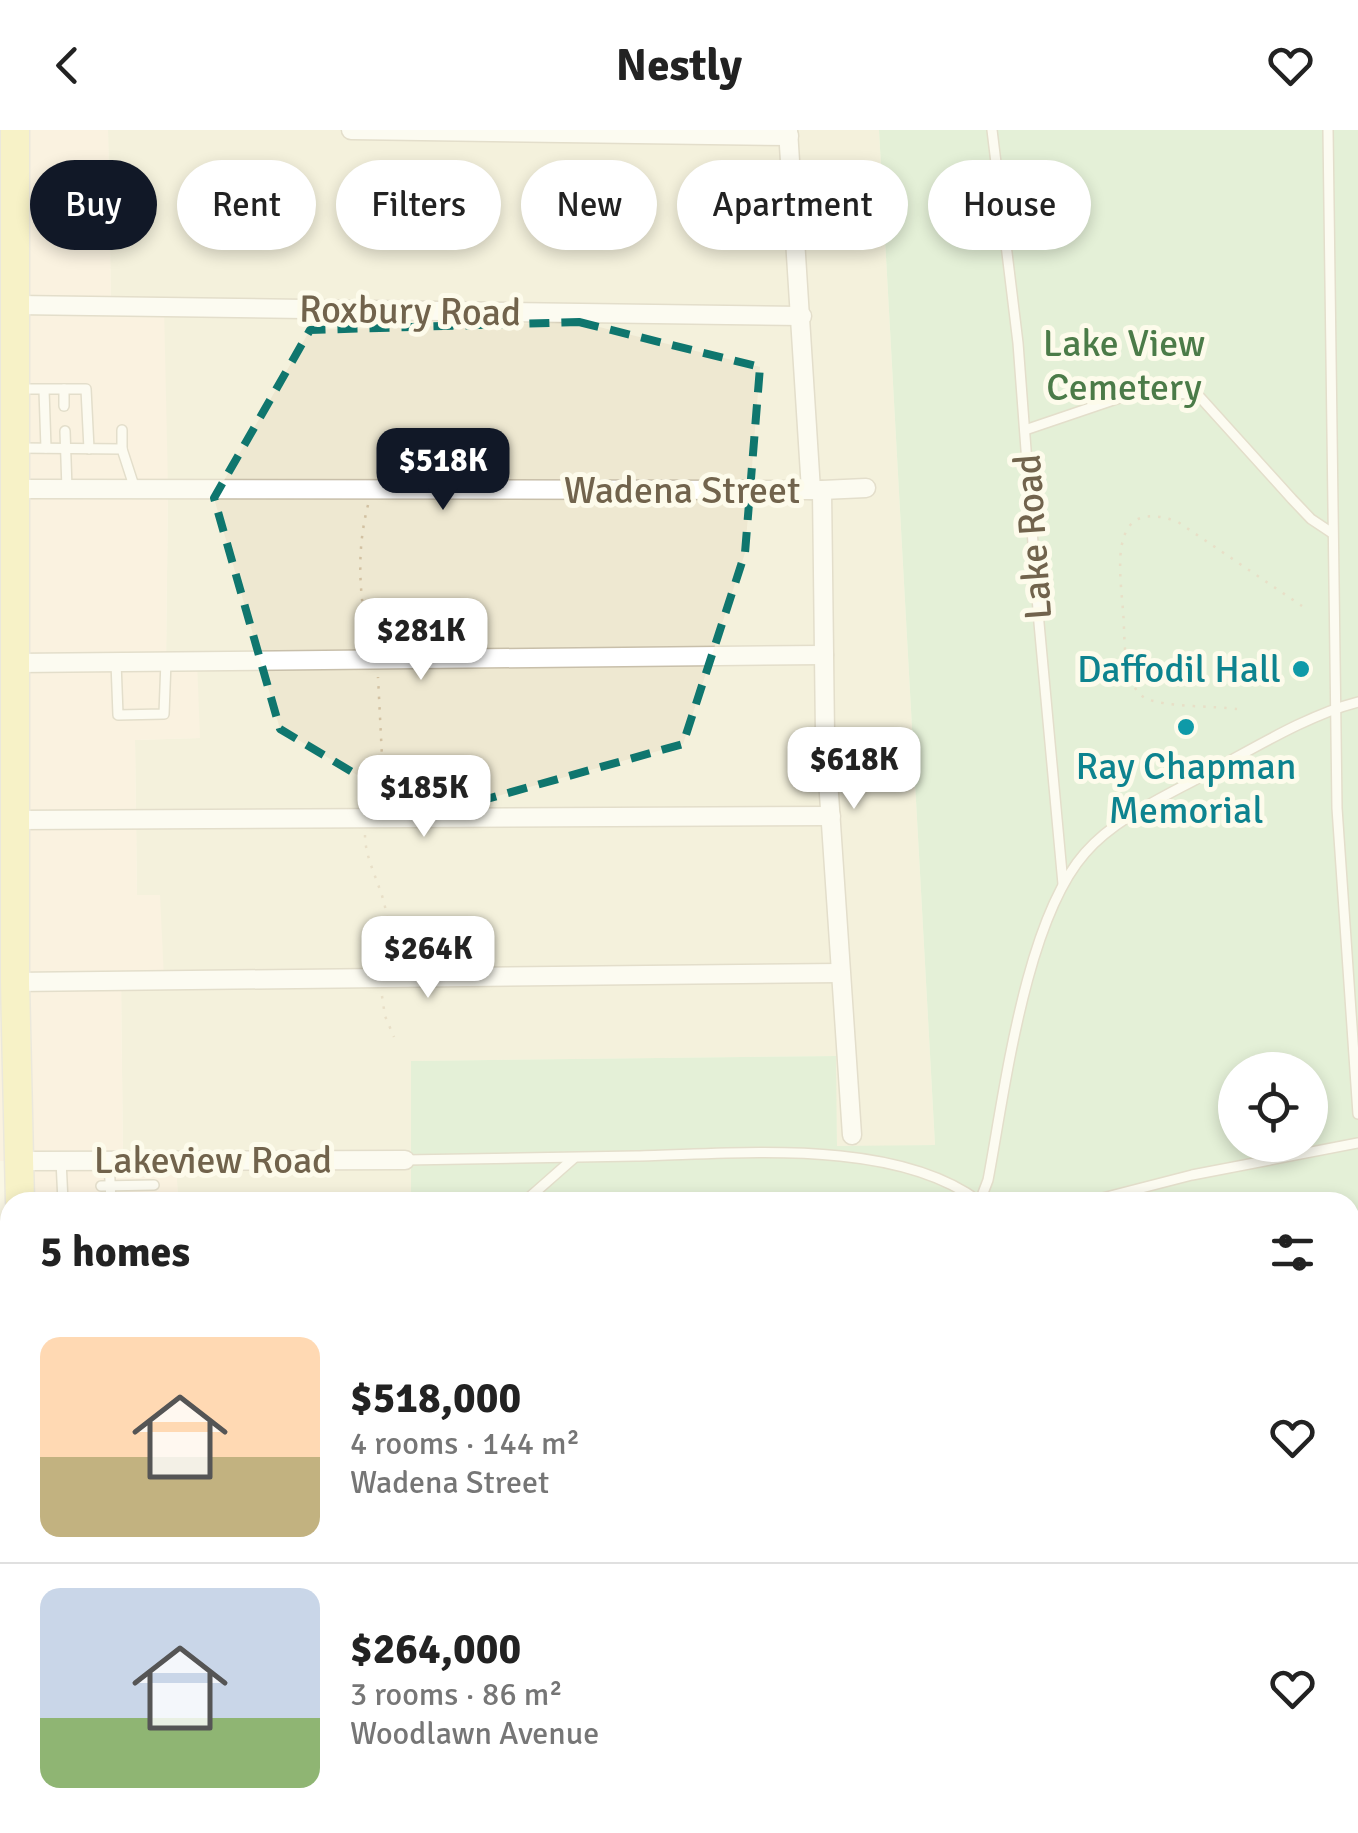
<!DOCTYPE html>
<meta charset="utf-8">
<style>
body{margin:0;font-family:Signika,sans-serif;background:#f6f6f6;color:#222;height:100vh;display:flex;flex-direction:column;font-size:38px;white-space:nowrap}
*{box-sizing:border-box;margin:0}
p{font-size:32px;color:#767676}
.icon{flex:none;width:55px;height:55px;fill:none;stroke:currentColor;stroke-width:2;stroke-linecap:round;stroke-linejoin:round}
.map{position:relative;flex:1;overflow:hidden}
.drawer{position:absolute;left:0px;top:1062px;width:1360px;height:642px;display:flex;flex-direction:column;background:#fff;border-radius:30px 30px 0 0;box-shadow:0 5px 15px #0003}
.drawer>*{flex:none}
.top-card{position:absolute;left:30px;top:30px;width:1300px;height:90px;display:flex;gap:20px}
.tools{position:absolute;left:1218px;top:922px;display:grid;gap:20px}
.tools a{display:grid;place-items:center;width:110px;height:110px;border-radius:50%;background:#fff;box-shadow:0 5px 15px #0003;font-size:50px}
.price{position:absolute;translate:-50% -85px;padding:0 22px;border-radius:20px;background:#fff;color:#222;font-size:32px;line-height:65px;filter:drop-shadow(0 2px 5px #0008)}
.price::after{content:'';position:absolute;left:50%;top:60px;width:30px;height:22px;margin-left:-15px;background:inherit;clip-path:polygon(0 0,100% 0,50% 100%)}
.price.current{background:#111827;color:#fff}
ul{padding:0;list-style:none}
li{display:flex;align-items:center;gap:30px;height:250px;padding:0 40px}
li+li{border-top:2px solid #e0e0e0}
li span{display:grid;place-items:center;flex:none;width:280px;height:200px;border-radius:20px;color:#555}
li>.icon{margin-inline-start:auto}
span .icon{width:120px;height:120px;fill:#fffc;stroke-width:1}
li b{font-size:42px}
h2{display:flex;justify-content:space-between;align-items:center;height:120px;padding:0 40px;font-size:42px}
.pill{padding:0 35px;border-radius:45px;background:#fff;box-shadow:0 5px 15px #0003;font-size:35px;line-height:90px}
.pill.current{background:#111827;color:#fff}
header{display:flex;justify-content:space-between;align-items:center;height:130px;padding:0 40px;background:#fff;font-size:45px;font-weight:700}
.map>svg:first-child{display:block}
.residential{fill:#eee8d1}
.commercial{fill:#faebda}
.green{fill:#cae7c5;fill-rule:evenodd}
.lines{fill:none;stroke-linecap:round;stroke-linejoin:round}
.stream{stroke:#a2bfd3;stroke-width:5}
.lane-casing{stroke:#c8bfaa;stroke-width:12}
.street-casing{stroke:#c8bfaa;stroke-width:21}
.primary-casing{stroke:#dad6d0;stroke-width:31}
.path{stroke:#d2c1a2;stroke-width:2.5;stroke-dasharray:2.5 8;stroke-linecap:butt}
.lane{stroke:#fff;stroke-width:9}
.street{stroke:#fff;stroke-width:18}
.primary{stroke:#f4eaa2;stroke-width:28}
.marked{fill:none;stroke:#0f766e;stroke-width:8;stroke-dasharray:20 12;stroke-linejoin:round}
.culture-dot{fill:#0f9aa8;stroke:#fdfbeb;stroke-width:4}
.labels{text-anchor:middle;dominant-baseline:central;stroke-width:10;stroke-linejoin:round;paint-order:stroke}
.street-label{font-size:38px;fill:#71634c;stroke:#fdfbeb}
.park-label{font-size:38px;fill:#4b7b48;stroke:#fdfbeb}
.culture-label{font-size:38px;fill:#0d838f;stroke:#fdfbeb;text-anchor:end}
</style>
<header><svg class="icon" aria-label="back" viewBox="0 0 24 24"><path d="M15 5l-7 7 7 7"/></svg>Nestly<svg class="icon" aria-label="heart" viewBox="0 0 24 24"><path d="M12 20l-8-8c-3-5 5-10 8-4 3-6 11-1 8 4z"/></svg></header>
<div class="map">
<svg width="1358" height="1703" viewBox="0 0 1358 1703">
<rect width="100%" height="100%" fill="#faf7e5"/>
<path class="residential" d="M108,0h771l56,1015 -98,2 -2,-91 -423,5 -1,141h-233l-2,-42h-53l-2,-179 16,-86 -2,-155 64,-2 -33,-77 2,-172 -57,-182z"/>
<path class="commercial" d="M15,0h93l3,176 53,1 4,182 -2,172h31l3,77 -65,2 2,155h23l4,85 -43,2 2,178h53l2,42h-158v-41h-20v-316h17v-225h-17v-213h16z"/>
<path class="green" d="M879,0h479v1703h-1310v-8h1302v-623h-939v-141l425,-5 1,90 98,-1zM1235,940h75v75h-75z"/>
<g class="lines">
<path class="stream" d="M1350,1227h8"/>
<g class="lane-casing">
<g id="lane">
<path d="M992,0l26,213 21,280 24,261"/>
<path d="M1328,0l9,678 21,306"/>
<path d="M19,259h67l3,60"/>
<path d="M64,259v17"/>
<path d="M44,260l2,58"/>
<path d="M122,300v19"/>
<path d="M1025,300l118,-40 55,5 94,104 19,20 21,14"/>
<path d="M65,301l2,58"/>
<path d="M20,318l102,1 13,40"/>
<path d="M116,532l2,53 46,-1 2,-53"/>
<path d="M61,1030l2,42"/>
<path d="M109,1030l2,42"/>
<path d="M405,1030c77,-1 154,-3 231,-4 102,-2 258,-19 344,46"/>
<path d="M101,1056l53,-1"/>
<path d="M23,1069h49"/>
<path d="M980,1071l8,-21c17,-90 37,-259 97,-327 32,-37 86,-59 128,-83 43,-23 97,-56 145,-68"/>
<path d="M524,1072l50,-44"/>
<path d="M1087,1072l105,-27 166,-32"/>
<path d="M1350,1471l8,3"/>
<path d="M108,1695l6,8"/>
<path d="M892,1695l17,8"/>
<path d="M1070,1695v8"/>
<path d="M329,1703l19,-8"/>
<path d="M398,1703l1,-8"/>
<path d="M685,1703l4,-8"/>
</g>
</g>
<g class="street-casing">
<g id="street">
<path d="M351,0l438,6"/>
<path d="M788,0l23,360"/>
<path d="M17,175l785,11"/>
<path d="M17,359l805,1 44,-2"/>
<path d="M822,360l3,245 27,400"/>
<path d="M17,533l807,-8"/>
<path d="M16,690l815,-4"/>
<path d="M15,852l825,-9"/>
<path d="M20,1031l385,-1"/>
</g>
</g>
<g class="primary-casing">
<g id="primary">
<path d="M15,0v852l5,220"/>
<path d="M24,1695v8"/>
</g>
</g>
<g class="path">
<path d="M368,375c-12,47 -9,93 2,140"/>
<path d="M1237,579c-22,-3 -75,-2 -92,-11 -7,-4 -11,-11 -14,-18 -8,-21 -6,-47 -8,-69 -3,-42 -16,-116 55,-89l124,84"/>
<path d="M372,673l10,-46 -4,-80"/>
<path d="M365,705c0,19 9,37 15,55 9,24 10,48 6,73"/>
<path d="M382,866l3,20 9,21"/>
<path d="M1350,1211h8"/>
</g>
<use href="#lane" class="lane"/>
<use href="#street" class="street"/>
<use href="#primary" class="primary"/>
</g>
<path d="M0 0H1358V1703H0ZM579,192l181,45 -15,186 -62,191 -257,72 -146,-87 -66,-231 96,-168z" fill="#faf7e5" fill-opacity=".55" fill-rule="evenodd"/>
<path class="marked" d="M579,192l181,45 -15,186 -62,191 -257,72 -146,-87 -66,-231 96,-168z"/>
<g class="culture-dot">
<circle cx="1301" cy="539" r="10"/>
<circle cx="1186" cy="597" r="10"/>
</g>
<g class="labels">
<g class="street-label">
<text transform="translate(410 181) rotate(1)">Roxbury Road</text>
<text x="682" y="360">Wadena Street</text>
<text transform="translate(1033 407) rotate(-94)">Lake Road</text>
<text x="213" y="1030">Lakeview Road</text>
</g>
<g class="park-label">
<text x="1124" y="213">Lake View<tspan x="1124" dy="44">Cemetery</tspan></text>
</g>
<g class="culture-label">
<text x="1281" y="539">Daffodil Hall</text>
<text x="1186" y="636" text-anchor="middle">Ray Chapman<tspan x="1186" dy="44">Memorial</tspan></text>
</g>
</g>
</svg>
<div class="tools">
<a><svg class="icon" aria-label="locate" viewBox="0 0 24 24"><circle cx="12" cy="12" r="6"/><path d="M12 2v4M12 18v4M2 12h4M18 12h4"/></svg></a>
</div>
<b class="price current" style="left:443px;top:383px">$518K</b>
<b class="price" style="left:421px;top:553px">$281K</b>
<b class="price" style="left:854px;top:682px">$618K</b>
<b class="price" style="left:424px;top:710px">$185K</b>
<b class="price" style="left:428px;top:871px">$264K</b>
<div class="top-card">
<a class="pill current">Buy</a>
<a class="pill">Rent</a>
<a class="pill">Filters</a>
<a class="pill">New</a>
<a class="pill">Apartment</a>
<a class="pill">House</a>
</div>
<section class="drawer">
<h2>5 homes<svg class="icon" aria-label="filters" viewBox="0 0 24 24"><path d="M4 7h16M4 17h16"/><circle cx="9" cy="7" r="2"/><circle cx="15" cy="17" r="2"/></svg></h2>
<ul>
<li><span style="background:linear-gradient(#ffd9b3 60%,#c2b280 0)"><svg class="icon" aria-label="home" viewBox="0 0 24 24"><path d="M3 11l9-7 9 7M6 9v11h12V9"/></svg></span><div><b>$518,000</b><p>4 rooms · 144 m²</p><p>Wadena Street</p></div><svg class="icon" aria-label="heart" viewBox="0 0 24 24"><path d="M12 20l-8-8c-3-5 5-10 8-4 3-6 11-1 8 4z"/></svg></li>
<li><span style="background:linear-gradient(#c9d6e8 65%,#8fb573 0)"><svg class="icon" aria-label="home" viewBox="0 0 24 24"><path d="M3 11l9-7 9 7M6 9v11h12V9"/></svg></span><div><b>$264,000</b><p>3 rooms · 86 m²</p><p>Woodlawn Avenue</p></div><svg class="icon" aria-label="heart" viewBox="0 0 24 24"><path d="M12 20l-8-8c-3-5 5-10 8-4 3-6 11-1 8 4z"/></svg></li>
</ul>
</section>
</div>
